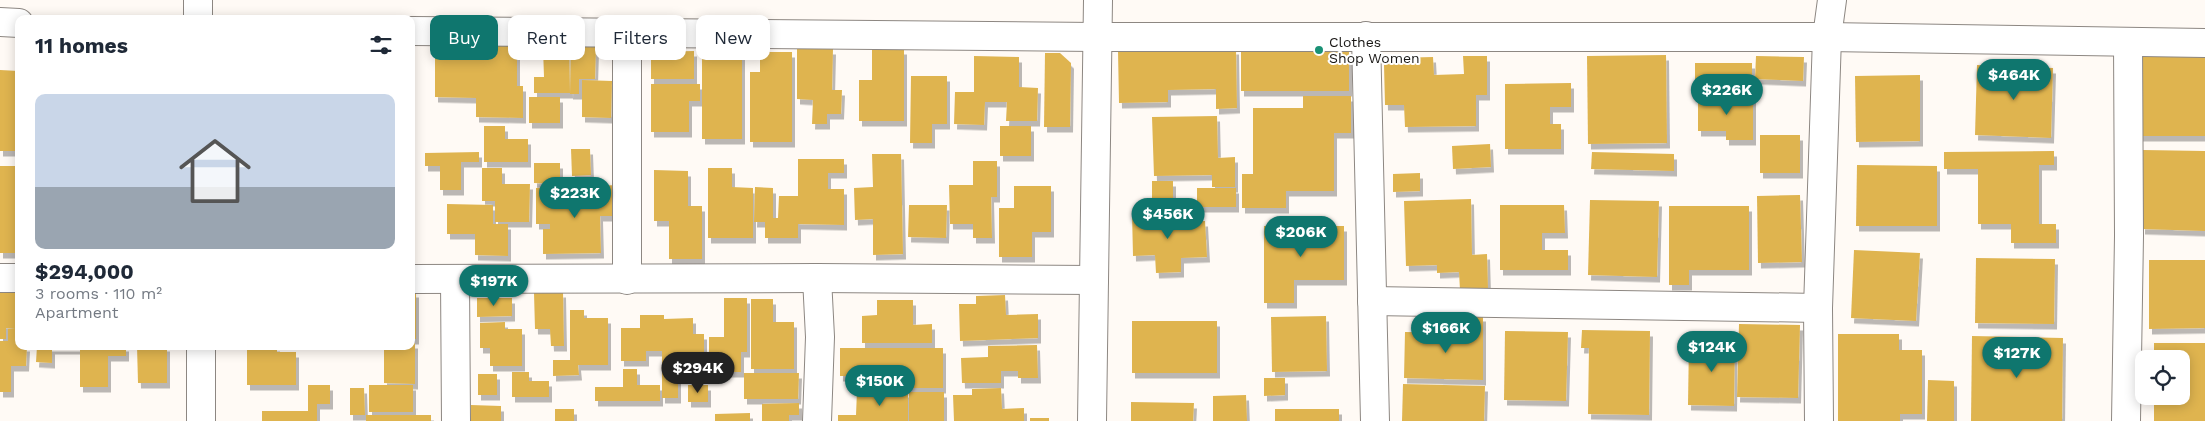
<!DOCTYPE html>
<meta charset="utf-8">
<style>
body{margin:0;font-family:"Work Sans",sans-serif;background:#f2f2f3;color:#1f2937;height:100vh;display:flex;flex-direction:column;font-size:19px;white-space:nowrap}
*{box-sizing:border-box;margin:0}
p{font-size:16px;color:#747a83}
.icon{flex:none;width:28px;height:28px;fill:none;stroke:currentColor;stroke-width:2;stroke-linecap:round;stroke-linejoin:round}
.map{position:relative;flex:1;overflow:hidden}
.side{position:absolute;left:15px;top:15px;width:400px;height:335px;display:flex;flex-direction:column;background:#fff;border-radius:10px;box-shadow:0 2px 12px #0003}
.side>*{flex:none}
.top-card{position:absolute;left:430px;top:15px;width:475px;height:45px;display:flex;gap:10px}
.buttons{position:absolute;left:2135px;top:350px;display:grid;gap:10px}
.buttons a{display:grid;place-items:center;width:55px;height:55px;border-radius:10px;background:#fff;box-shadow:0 2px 12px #0003;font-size:25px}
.price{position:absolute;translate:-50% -42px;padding:0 11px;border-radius:18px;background:#0f766e;color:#fff;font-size:16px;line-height:32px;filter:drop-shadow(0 1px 2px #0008)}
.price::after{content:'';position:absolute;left:50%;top:30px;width:15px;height:11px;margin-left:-8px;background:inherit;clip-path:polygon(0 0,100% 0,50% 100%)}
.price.selected{background:#222;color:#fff}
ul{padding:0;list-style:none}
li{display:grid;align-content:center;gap:10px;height:265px;padding:0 20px}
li+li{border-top:1px solid #e0e1e3}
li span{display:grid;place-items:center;height:155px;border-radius:10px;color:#555}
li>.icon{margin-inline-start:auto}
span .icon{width:90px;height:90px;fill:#fffc;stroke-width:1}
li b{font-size:21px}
h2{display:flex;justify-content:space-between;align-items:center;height:60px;padding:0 20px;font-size:21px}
.tag{padding:0 18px;border-radius:10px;background:#fff;box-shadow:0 2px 12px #0003;font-size:18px;line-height:45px}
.tag.selected{background:#0f766e;color:#fff}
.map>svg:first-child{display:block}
.building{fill:#dfb450;filter:url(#shadow)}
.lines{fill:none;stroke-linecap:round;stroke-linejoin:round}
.minor-casing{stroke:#8d8782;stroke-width:30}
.minor{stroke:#fff;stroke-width:28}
.poi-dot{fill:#199175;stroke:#fff;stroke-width:2}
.labels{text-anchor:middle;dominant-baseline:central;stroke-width:4;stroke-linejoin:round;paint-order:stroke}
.poi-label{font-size:14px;fill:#181614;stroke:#fff;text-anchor:start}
</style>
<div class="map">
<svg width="2205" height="421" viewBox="0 0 2205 421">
<defs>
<filter id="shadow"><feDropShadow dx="3" dy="5.5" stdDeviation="0" flood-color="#0004"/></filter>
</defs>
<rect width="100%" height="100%" fill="#fffaf5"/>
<g class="building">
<path d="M435,46h82v40h6v32l-47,-1v-19l-41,-1z"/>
<path d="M569,47l1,46h-36v-16h10l-1,-29z"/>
<path d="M571,47h25l-1,32h-16v15h-9z"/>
<path d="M797,49h36l-1,41h10l-1,24h-14v10h-15l1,-24 -16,-1z"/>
<path d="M872,49h32v72h-45v-41h13z"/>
<path d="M1236,49l1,59 -21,1v-20l-48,1v12l-49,1 -1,-52z"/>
<path d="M694,51v28h-43v-27z"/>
<path d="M1349,51v40h-108v-39z"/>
<rect x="702" y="52" width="40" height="87"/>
<path d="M760,52h32v90h-42v-70h10z"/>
<path d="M1045,53h15l11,10 -1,64h-26z"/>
<path d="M1666,55l1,88 -79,1 -1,-88z"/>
<path d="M974,56l45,1v30l19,1 -1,33h-31l1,-19h-22l-1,23 -30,-1 1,-32h19z"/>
<path d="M1463,56h24v39h-11v31l-71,1 -1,-22h-19l-1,-40 10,-7 39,-1 1,18 30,-1z"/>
<path d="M1756,56l48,1 -1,24 -48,-2z"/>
<rect x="2137" y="57" width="68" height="79"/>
<rect x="1695" y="63" width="57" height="33"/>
<path d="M1977,65l76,3 -2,70 -76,-3z"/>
<path d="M0,70l19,1v52h-3v28h-16z"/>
<path d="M1920,75v66l-64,1 -1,-66z"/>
<path d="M911,76h36v48h-15v19h-22z"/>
<path d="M582,80l30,1 -1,37 -29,-1z"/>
<path d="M1571,83v24h-21v17h11v25h-56v-65z"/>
<path d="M651,84h49v17h-11v31h-38z"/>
<path d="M1303,96h48v37h-17v58h-48v17h-44v-34h11v-66h50z"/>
<rect x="529" y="97" width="31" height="26"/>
<path d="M1698,97h55v43h-27v-9h-28z"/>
<path d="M1217,116l1,42 17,-1v30h-23v-12l-58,1 -2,-59z"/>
<path d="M484,126h21v13h23v23h-44z"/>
<rect x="1000" y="126" width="31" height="30"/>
<rect x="1760" y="135" width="40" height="38"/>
<path d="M1490,144l1,23 -38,2 -1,-23z"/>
<path d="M571,149h19l1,26 -19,1z"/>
<path d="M2143,150l62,1v80l-63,-2z"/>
<path d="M2054,151v14h-15v59h17v19h-45v-19h-33v-55h-34v-17z"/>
<path d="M479,152v10h-18v28h-21v-24h-15v-13z"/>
<path d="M1592,152l82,2v17l-83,-2z"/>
<path d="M872,154h29l2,100 -30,1v-36l-18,1 -1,-32 19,-1z"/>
<path d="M798,159h46v14h-16v16h16v36l-46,-1v14h-33v-16h-11l1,-35 18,1v30h5l1,-22h19z"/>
<path d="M973,161h24v36h-6l1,41h-19v-14h-23l-1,-39h24z"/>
<path d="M534,163h26v21l-26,-1z"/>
<path d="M1857,165l80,1v60h-81z"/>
<rect x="0" y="166" width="19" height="87"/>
<path d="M482,168h20v16h28l-1,38h-34v-21h-13z"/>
<path d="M708,168h24v19l21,1v50h-45z"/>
<path d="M654,170l34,1v35h14v53h-33v-38h-15z"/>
<path d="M1420,173v18l-27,1v-18z"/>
<rect x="1152" y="181" width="21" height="21"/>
<path d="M619,185l1,31h-20l1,37 -58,1v-25h7v-5h-14v-36l24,-1v17h28v-18z"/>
<path d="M1014,186h37v46h-19v25h-33v-49h15z"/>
<rect x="1197" y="188" width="39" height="19"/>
<path d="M1800,195l2,67 -44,1 -1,-67z"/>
<path d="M1471,199l1,56 15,-1 1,35 -28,1 -1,-18 -22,1v-8l-31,1 -2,-65z"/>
<path d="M1590,200l69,1 -2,76 -69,-2z"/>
<path d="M447,204l46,1v19h15v32l-33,-1v-21h-28z"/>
<path d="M909,205h38l-1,33 -38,-1z"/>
<path d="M1500,205h64l1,28h-23v17h26v20h-68z"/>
<path d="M1669,206h80v64h-60v15h-20z"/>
<path d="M1165,212l1,10 39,-1 2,36 -26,1v14l-25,1 -1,-18 -22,1 -1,-43z"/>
<path d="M1264,226h80v54h-50v23h-30z"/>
<path d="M1854,250l66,3 -4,68 -65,-3z"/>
<path d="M1976,258l79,1 -1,65 -79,-1z"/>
<path d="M2149,260h56v68l-56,1z"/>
<path d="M0,286h15v25h4v35h8l-1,20h-15v26h-11v-51h8v-12h7l-9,-1v11h-6z"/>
<rect x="411" y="292" width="5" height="47"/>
<path d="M563,292l1,54h-13l-1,-17h-15l-1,-36z"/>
<path d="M1005,295l1,20 32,-1v24l-78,3 -1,-37h17v-8z"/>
<path d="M477,298h35v18l-35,1z"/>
<path d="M724,298h23v54h-6v20h-32v-35h15z"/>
<path d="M751,299h22v23h21v47h-43z"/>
<path d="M877,300h36v25l19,-1v19h-70v-27l15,-1z"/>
<path d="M570,310h14v8h24v47h-30l1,10 -26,1v-16h17z"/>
<path d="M640,315h24v4l29,-1v16h11v32h-26v32h-16v-47h-16v10h-25v-33h19z"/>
<path d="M1326,316l1,55 -55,1 -1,-55z"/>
<path d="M1467,316h16v64l-79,-2 1,-46 62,1z"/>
<rect x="1132" y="321" width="85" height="52"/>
<path d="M505,322v7h17v37h-32v-18h-10v-25z"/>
<path d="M1739,324l61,1 -2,73 -61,-1z"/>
<path d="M1582,330l68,1 -1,84 -61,-1 1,-66h-8z"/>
<path d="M1505,331l63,1 -2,69 -62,-1z"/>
<path d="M1838,334h61v16h23v64h-22v7h-62z"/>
<path d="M1972,336l91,2 -1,83h-91z"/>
<path d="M1689,340l46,1 -1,65 -46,-1z"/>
<path d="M411,343h4v41l-31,-1v-37h27z"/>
<path d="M2154,343h51v78h-51v-25h27v-37h-27z"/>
<path d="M1037,345l1,33h-20v-7h-17v12h-39l-1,-25 27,-1v-11z"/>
<path d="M37,346h41v3h-26v14l-16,-1z"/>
<path d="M80,346h46v10h-18v31h-28z"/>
<path d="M137,346h30v37h-29z"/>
<path d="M247,346h30v6h19v33h-49z"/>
<path d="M840,348h103v40h-68v-12h-35z"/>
<path d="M623,369h14v16h23v16h-65v-14h28z"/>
<path d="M512,372h17v9h20v16h-37z"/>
<path d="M744,373h55l-1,26h-54z"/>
<rect x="478" y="374" width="19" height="21"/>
<path d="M1264,378h21v17l-21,1z"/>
<path d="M1928,380l26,1v40h-27z"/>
<path d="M1403,384l82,2 -1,35h-82z"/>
<path d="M308,385h22v19h-13v17h-55v-10h46z"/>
<rect x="369" y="385" width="44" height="27"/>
<rect x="688" y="385" width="20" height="17"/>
<path d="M350,388h14l1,27h-15z"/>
<path d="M1001,388l1,21 22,-1v13h-70l-1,-26h19v-6z"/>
<path d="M857,391l51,1v29h-70v-6h18z"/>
<rect x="909" y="392" width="35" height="29"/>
<path d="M1246,395l1,26h-34v-25z"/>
<path d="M1131,402l63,1 -1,18h-62z"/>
<path d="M799,403v12h-10v6h-27v-17z"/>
<path d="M471,405l30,1v15h-30z"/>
<rect x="555" y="409" width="19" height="12"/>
<rect x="1275" y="409" width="64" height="12"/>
<path d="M750,413v8h-35v-7z"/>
<rect x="366" y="415" width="65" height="6"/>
<rect x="1030" y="418" width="19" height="3"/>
</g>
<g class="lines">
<g class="minor-casing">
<g id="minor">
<path d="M198,0v19"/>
<path d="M0,22l19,1"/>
<path d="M411,31l685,6h731l378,6"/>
<path d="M1366,36l9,385"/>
<path d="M0,278h19"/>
<path d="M411,279l406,-1 277,2"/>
<path d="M455,279l1,142"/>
<path d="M627,280v-247"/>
<path d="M1372,301l446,7"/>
<path d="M201,346v75"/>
<path d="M817,421l3,-84 -3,-59"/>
<path d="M1092,421l6,-421"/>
<path d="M1819,421l-1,-113 9,-271 5,-37"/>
<path d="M2126,421l3,-185 -1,-194"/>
</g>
</g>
<use href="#minor" class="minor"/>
</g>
<circle class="poi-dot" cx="1319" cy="50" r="5"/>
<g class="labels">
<g class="poi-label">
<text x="1329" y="42">Clothes<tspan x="1329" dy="16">Shop Women</tspan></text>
</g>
</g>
</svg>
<div class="buttons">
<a><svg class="icon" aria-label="locate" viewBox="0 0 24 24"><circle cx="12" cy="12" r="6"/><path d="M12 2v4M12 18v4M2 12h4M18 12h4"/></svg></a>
</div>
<b class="price" style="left:2014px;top:101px">$464K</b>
<b class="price" style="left:1727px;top:116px">$226K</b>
<b class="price" style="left:575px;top:219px">$223K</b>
<b class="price" style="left:1168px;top:240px">$456K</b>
<b class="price" style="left:1301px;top:258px">$206K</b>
<b class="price" style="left:494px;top:307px">$197K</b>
<b class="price" style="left:1446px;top:354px">$166K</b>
<b class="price" style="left:1712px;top:373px">$124K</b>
<b class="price" style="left:2017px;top:379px">$127K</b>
<b class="price selected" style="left:698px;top:394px">$294K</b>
<b class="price" style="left:880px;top:407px">$150K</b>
<div class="top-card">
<a class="tag selected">Buy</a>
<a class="tag">Rent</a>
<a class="tag">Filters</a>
<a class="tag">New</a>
</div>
<section class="side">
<h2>11 homes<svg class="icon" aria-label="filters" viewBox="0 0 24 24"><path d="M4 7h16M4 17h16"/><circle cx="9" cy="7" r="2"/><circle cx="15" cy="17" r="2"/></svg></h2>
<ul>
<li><span style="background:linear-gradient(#c9d6e8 60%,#9aa5b1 0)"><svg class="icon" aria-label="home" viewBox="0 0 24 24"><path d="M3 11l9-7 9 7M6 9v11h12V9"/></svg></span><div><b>$294,000</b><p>3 rooms · 110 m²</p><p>Apartment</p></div></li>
</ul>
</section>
</div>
